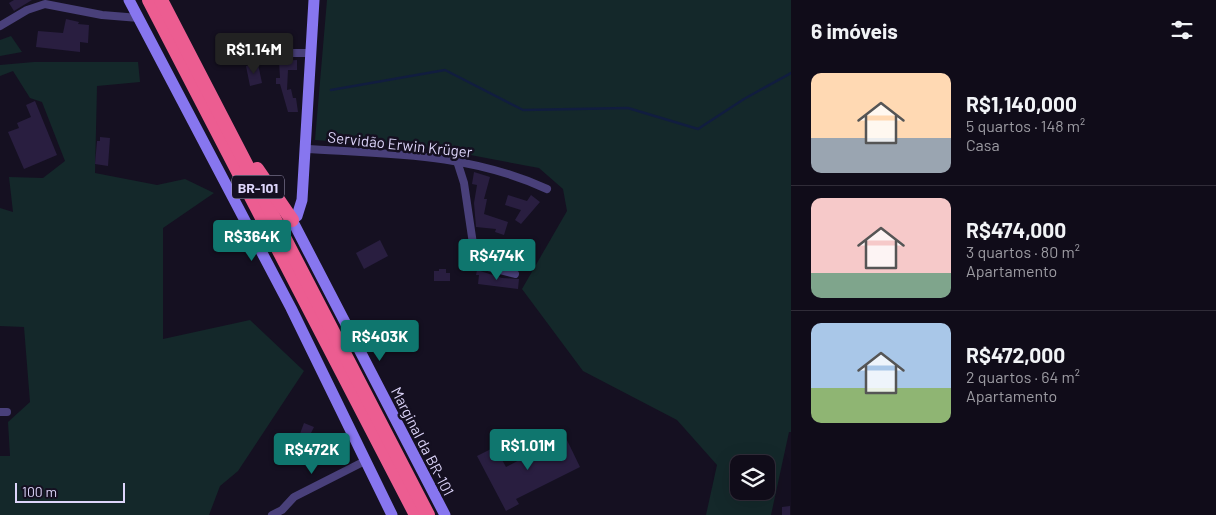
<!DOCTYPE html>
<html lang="pt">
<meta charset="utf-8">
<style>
body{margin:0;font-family:Barlow,sans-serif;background:#191522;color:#f1f3f6;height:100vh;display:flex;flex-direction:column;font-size:19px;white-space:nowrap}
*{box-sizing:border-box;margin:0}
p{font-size:16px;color:#9c9ba2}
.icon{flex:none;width:28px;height:28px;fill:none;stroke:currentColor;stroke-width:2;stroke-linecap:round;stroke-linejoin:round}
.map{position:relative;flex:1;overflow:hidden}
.sheet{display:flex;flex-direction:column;background:#100c19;width:425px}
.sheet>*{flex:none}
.controls{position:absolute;left:730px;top:455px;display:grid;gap:10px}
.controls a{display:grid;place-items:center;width:45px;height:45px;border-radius:10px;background:#100c19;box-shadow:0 5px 20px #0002,0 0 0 1px #302c38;font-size:25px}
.scale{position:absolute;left:15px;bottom:12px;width:110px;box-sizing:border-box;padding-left:5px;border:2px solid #ddd5fa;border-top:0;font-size:14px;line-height:18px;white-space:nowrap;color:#ddd5fa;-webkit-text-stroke:4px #151021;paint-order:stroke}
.price{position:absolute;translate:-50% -42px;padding:0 11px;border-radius:5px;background:#0f766e;color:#fff;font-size:16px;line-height:32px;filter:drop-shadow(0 1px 2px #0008)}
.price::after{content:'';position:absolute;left:50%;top:30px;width:15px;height:11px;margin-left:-8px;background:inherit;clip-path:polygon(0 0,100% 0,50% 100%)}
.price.current{background:#222;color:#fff}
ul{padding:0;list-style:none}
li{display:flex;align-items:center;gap:15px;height:125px;padding:0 20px}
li+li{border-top:1px solid #302c38}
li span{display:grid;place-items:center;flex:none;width:140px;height:100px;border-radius:10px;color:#555}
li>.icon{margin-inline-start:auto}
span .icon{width:60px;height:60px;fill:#fffc;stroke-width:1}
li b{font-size:21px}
h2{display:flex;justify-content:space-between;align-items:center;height:60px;padding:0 20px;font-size:21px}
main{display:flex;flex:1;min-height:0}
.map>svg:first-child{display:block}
.green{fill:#14282a;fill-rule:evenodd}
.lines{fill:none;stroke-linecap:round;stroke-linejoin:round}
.stream{stroke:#111d3f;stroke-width:2.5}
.building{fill:#291e40}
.street{stroke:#49407a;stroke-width:8}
.secondary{stroke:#8776ef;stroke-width:11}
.highway{stroke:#ec5d91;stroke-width:14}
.labels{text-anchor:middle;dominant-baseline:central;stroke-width:5;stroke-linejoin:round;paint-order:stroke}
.shield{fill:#151021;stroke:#a19ab9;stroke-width:1}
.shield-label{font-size:14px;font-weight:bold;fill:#ddd5fa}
.street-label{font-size:15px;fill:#ddd5fa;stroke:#151021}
</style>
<main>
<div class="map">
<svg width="791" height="515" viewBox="0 0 791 515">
<rect width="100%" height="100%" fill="#151021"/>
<g class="green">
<path d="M327,0h464v432h-2l-18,83h-65l11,-50 -40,-45 -94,-49 -61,-82 45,-78 -4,-22 -24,-21 -95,-18 -129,-10zM739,464h27v27h-27z"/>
<path d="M11,36l11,16 -22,4v-16z"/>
<path d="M34,62h104l2,20 -43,4 -2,87 62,12 28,-6 29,14 -51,35v111l87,-19 54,51 -66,100 -18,15 -11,29h-209v-59h10l-2,-34 22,-20 -6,-75 -24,-1v-118l13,4 -4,-35 34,1 22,-17 -23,-59 -12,-4 -17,-27 -13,5v-11z"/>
</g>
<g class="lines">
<path class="stream" d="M331,90l114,-20 78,40 105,-2 70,21 46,-30 47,-26"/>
</g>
<g class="building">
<path d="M14,0h18l-18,11 -5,-8z"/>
<path d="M66,19l13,3 -1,2 11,1 -1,18 -8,-1v10l-44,-5 2,-16 25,2z"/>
<path d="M297,60v10h-9l-1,20 4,-1 2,9h3l2,14h-10l-8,-28h-4v-6h4l-1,-17z"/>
<path d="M258,64l4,19 -12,3 -4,-20z"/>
<path d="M35,101l22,54 -33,14 -16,-37 11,-4 -2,-5 14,-6 -5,-12z"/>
<path d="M100,137l10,1 -2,28 -13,-2 2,-23h3z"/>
<path d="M474,172l16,5 -6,22h3l-3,15 24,8 -4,13 -9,-3 1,-3 -20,-2 -2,-24 3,-18 -5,-1z"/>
<path d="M508,195l19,6 4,-6 9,7 -19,22 -6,-4 6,-10 -16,-5z"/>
<path d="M380,240l8,16 -24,13 -8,-16z"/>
<path d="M439,269h7v4h4v8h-16v-10h5z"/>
<path d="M477,270l25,8 17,1 -1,10 -40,-5 1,-9h-3z"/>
<path d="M304,423l10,4 -8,16 -8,-4z"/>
<path d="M565,436l15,31 -64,32 3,5 -13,7 -29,-55 18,-9 11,20z"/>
<path d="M790,506v9h-8v-8z"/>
</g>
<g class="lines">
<g class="street">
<path d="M0,26l27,-16 18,-6 57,11 37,3"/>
<path d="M236,53h74"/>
<path d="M306,149c83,5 163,4 241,40"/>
<path d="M457,161l7,22 12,81 39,10"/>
<path d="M0,412h7"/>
<path d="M272,515l10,-5 12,-13 71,-36"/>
</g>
<g class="secondary">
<path d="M129,0l162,308 101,207"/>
<path d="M314,0l-12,200 -5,16 -5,4 153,295"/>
</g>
<g class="highway">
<path d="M149,0l267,515"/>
<path d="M161,0l267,515"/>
<path d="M257,169l35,51"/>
</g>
</g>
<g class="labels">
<rect class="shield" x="232" y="175.5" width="52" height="23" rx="4"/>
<g class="shield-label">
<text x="258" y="187">BR-101</text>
</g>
<g class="street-label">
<text transform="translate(400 144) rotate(6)">Servidão Erwin Krüger</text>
<text transform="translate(423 441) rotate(63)">Marginal da BR-101</text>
</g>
</g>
</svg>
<div class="controls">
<a><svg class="icon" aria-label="layers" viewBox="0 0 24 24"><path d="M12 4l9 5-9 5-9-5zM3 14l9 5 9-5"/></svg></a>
</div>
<div class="scale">100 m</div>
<b class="price current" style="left:254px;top:75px">R$1.14M</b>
<b class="price" style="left:252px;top:262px">R$364K</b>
<b class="price" style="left:497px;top:281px">R$474K</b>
<b class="price" style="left:380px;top:362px">R$403K</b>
<b class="price" style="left:528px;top:471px">R$1.01M</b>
<b class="price" style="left:312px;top:475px">R$472K</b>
</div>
<section class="sheet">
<h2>6 imóveis<svg class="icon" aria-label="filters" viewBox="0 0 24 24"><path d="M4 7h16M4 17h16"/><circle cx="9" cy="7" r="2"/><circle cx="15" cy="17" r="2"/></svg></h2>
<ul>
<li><span style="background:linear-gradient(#ffd9b3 65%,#9aa5b1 0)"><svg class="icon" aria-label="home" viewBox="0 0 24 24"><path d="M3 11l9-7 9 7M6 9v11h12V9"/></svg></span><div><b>R$1,140,000</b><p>5 quartos · 148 m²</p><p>Casa</p></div></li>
<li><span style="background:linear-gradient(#f6c9c9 75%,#7fa58c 0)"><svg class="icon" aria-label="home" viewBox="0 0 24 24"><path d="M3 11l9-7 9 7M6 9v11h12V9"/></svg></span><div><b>R$474,000</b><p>3 quartos · 80 m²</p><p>Apartamento</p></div></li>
<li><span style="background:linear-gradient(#a9c7e8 65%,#8fb573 0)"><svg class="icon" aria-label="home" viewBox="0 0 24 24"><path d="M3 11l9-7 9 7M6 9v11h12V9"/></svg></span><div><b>R$472,000</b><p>2 quartos · 64 m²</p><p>Apartamento</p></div></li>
</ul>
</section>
</main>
